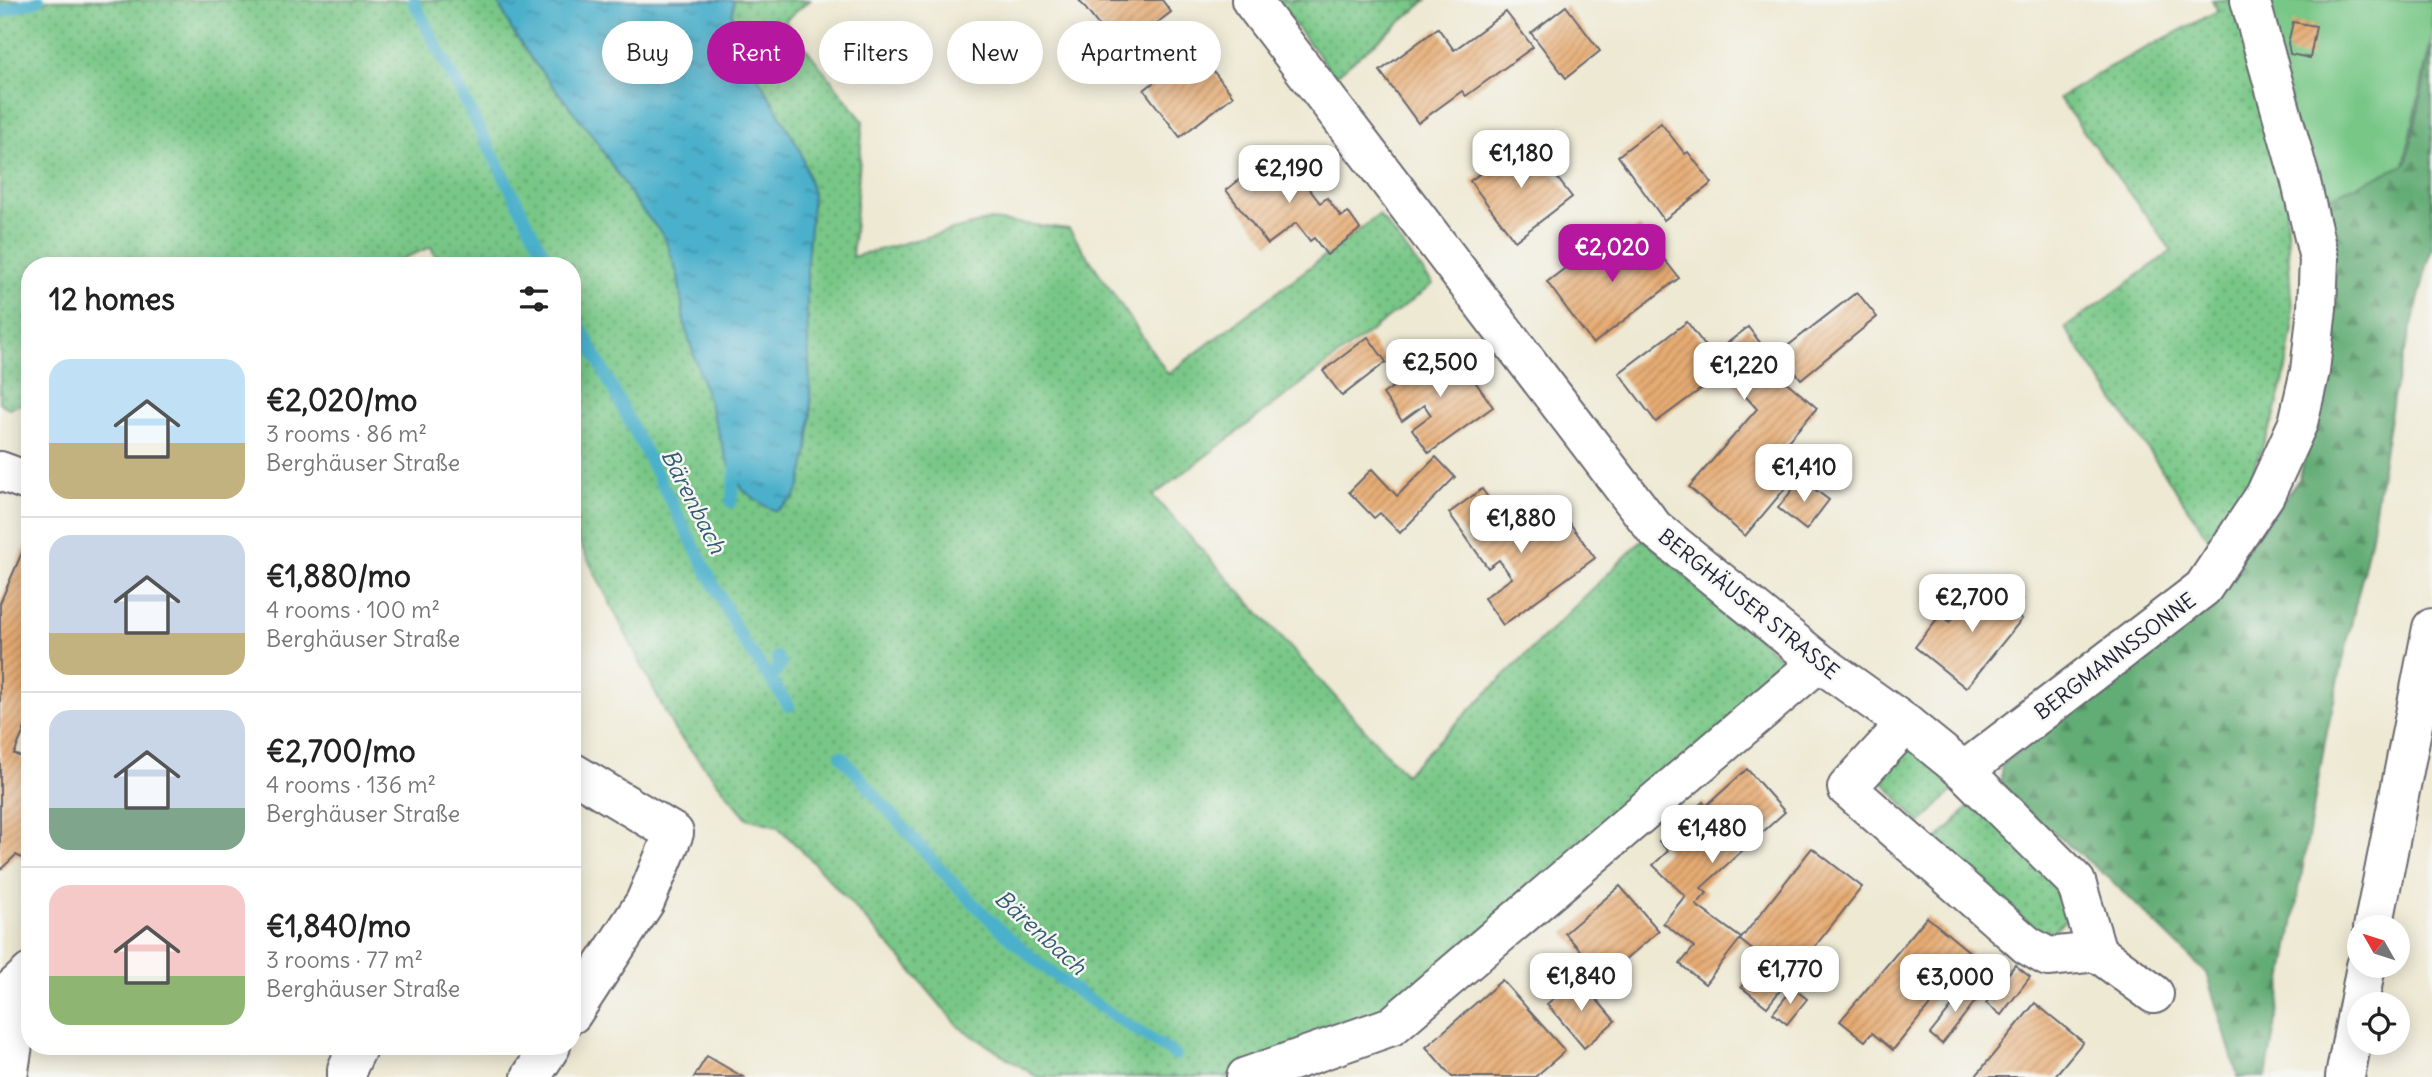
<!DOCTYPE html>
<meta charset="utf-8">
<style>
body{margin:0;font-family:Delius,sans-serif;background:#f6f6f6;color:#222;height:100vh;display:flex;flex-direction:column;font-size:26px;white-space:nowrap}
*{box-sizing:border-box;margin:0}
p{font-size:23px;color:#767676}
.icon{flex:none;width:38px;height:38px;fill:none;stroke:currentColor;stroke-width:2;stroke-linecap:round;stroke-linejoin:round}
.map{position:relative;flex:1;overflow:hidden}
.sheet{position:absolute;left:21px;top:257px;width:560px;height:798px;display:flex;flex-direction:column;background:#fff;border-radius:28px;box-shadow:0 4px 18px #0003}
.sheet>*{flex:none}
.banner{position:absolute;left:602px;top:21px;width:665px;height:63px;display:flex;gap:14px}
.needle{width:46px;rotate:309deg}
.controls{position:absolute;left:2347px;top:915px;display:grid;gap:14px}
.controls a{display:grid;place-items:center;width:63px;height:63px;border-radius:50%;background:#fff;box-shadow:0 4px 18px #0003;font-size:35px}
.price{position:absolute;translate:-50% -60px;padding:0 16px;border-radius:14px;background:#fff;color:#222;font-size:23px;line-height:46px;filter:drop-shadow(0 2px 4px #0008)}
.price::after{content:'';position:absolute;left:50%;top:42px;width:21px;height:16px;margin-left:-10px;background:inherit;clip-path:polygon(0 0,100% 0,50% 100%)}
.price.active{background:#b5179e;color:#fff}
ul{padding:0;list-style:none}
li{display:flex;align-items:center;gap:21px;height:175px;padding:0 28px}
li+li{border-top:2px solid #e0e0e0}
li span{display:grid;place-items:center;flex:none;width:196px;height:140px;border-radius:21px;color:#555}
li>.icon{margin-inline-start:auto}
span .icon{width:84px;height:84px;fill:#fffc;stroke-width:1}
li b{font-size:30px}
h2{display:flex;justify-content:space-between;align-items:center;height:84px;padding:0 28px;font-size:30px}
.chip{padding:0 24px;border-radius:32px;background:#fff;box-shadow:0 4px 18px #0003;font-size:24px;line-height:63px}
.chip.active{background:#b5179e;color:#fff}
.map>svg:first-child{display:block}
.grass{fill:url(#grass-dots);stroke:#4d7461;stroke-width:2}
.forest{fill:url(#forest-firs);stroke:#426758;stroke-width:2}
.garden{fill:#78c787;stroke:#4d7461;stroke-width:2}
.water{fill:url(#water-ripples);stroke:#376983;stroke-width:2}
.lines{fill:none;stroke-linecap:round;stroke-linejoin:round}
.stream{stroke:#4cb0cb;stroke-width:12}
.building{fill:url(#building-hatch)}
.minor-casing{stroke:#696870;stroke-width:42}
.highway-casing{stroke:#696870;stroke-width:42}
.minor{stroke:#fff;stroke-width:38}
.highway{stroke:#fff;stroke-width:38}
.labels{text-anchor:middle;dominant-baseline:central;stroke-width:5;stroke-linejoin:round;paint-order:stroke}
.street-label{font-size:21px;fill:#22223b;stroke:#f6f6f2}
.water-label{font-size:23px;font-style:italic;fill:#335b75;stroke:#f6f6f2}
</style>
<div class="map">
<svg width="2432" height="1077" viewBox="0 0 2432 1077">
<defs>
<pattern id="grass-dots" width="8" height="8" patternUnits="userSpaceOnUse" patternTransform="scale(1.75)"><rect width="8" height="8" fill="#78c787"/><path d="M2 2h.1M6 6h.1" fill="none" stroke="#62a170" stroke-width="1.8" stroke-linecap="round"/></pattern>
<pattern id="forest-firs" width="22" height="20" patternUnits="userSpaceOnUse" patternTransform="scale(1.75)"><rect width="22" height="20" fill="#62ac74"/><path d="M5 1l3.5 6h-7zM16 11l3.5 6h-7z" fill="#508c60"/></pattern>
<pattern id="water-ripples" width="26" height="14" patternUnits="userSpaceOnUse" patternTransform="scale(1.75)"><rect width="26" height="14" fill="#4cb0cb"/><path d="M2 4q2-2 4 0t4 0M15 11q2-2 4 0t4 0" fill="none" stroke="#3f8fa6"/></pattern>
<pattern id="building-hatch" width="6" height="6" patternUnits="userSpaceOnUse" patternTransform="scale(1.75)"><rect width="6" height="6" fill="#e7ac73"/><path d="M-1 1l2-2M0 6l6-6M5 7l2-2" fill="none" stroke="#bb8c60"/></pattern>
</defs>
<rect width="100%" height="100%" fill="#f6f6f2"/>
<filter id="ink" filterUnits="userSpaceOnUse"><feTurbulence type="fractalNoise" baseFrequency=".0143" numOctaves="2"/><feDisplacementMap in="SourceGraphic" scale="14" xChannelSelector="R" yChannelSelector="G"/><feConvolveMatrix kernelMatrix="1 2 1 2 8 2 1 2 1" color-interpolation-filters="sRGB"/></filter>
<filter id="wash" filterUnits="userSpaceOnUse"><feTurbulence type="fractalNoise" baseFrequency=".00686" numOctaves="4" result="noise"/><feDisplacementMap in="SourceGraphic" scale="28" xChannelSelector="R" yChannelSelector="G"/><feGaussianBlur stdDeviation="1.57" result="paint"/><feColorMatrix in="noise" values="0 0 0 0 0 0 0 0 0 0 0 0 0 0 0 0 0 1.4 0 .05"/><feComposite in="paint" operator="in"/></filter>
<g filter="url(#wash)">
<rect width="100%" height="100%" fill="#eee9d3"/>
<g class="grass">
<path d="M0,0h810l-25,21 78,100 -11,136 138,-37 79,9 99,145 211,-159 54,69 -280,212 252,278 238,-235 148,128 -400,352 -121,58h-233l-78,-50 -60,-71 -86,-94 -36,-36 -30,-8 -72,-87 -103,-203v-262h-132l-9,-19 -47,19h-354v135l-21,7 -9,-5z"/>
<path d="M1275,0h152l-92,76z"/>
<path d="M2212,0h44l62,205 -32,8 7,116 -8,45 -10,41 -28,71 -36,56 -146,-214 107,-77 -113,-153 50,-31 109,-56z"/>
<path d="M1909,743l50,41 -39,40 -44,-51z"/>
<path d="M1980,795l73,89 14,34 -14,13 -17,1 -100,-91z"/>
</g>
<path class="forest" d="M2432,46v201l-39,151 -23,143 -44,195 -60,341h-29v-4l-31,-100 -97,-95 -86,-70 -22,-25v-17l207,-167 91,-120 20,-74 14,-105 -3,-103 77,-36z"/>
<path class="garden" d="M2256,0h176v36l-28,129 -74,32 -12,8z"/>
<path class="water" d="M497,0h237l-2,20 16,39 52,91 13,44 -6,66v52l4,101 -3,37 -8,37 -6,11 -18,13 -11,-5 -22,-16 -16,-30 -42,-133 -7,-51 -14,-40 -24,-28 -50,-76 -58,-72 -20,-30z"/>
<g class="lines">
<g class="stream">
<path d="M413,0l137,266"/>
<path d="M0,12l39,-12"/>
<path d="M572,310l170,329 47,67"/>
<path d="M731,502l6,-42"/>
<path d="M770,678l11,-13 -4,-8"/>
<path d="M841,756c55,62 108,128 170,183 50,46 108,80 165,116"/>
</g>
</g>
<g id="blocks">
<g class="building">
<path d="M1079,0h83l9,12 -52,40z"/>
<path d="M1566,6l34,45 -34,27 -35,-45z"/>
<path d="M1506,12l27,35 -67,49 -4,-5 -44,32 -38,-52 58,-43 16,22z"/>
<path d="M2293,22l23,4 -6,32 -20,-4 -2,-11z"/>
<path d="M1196,49l37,47 -53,41 -36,-47z"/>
<path d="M1661,123l24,31 3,-2 24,31 -48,37 -46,-64z"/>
<path d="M1527,139l45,58 -57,44 -45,-60z"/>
<path d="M1279,150l41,53 7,-5 14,19 7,-5 12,17 -33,26 -13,-17 -4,3 -14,-18 -28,21 -42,-54z"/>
<path d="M1639,227l40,51 -86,66 -46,-62 48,-37 8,10z"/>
<path d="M1857,292l20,25 -76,62 -8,-10 -10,10 34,29 -51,58 22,19 -43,51 -56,-49 68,-78 -33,-37 -68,50 -37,-49 68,-51 25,33 36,-28 24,31z"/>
<path d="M1368,337l18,25 -44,34 -19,-25z"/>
<path d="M1450,346l43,61 -64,46 -17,-24 19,-14 -7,-10 -22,16 -19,-27z"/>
<path d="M1436,457l19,20 -55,56 -20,-20 -6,5 -25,-26 23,-23 25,27z"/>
<path d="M1801,479l28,21 -23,30 -28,-22z"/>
<path d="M1482,489l39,55 42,-30 32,44 -92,67 -19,-27 28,-20 -13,-18 -11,8 -39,-55z"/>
<path d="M27,541l3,2v173l-16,38 16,7v101l-14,-7 -16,15v-267z"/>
<path d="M2003,583l20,16 -10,13 9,7 -56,69 -51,-41 26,-33 9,8 27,-34 13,11z"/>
<path d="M1747,769l38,43 -84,76 6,5 -11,12 45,33 -36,46 -25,-20 14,-17 -31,-24 22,-27 -32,-31 15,-14 -9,-10 44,-39 3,4z"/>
<path d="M1812,848l50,39 -95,120 -26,-20 22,-29 -23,-18z"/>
<path d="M1620,886l39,45 -55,47 -39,-45z"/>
<path d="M1927,917l45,37 -79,96 -21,-17 -7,8 -25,-20z"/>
<path d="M2015,965l15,12 -29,38 -15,-12z"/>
<path d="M1578,978l37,43 -31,27 -37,-44z"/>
<path d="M1502,980l63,71 -30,26h-83l-26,-30z"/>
<path d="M1969,985l12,9 -39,50 -12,-10z"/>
<path d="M1793,988l14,11 -20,25 -14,-11z"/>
<path d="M2035,1003l48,39 -29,35h-79z"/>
<path d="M707,1056l36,21h-49z"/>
</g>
</g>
</g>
<g filter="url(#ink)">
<use href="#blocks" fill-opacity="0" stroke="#696870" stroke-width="2"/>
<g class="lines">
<g class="minor-casing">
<g id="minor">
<path d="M1251,0l403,528 165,134 87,62 58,47 112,111 21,70 57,42"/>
<path d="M0,471l30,11"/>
<path d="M1906,724l-59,64 180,157 21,12 49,-5"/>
<path d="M1964,771l239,-183 62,-93 33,-72 12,-52 7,-63 2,-49 -19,-81 -50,-178"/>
<path d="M572,772l102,61 -29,69 -73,112"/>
<path d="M0,1000l30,-27"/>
<path d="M0,1008l14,30 -6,39"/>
<path d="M347,1077v-8l11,-23"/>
<path d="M531,1077l20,-31"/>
<path d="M1246,1077l146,-51 427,-364"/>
</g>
</g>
<g class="highway-casing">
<g id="highway">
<path d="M2373,928l59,-300"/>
<path d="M2345,1077l21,-111"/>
</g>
</g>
<use href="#minor" class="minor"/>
<use href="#highway" class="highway"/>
</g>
</g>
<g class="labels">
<g class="street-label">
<text transform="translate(1749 604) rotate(39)">BERGHÄUSER STRASSE</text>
<text transform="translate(2115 656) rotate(-37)">BERGMANNSSONNE</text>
</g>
<g class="water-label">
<text transform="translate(694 501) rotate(63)">Bärenbach</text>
<text transform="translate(1041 932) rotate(42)">Bärenbach</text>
</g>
</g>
</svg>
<div class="controls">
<a><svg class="needle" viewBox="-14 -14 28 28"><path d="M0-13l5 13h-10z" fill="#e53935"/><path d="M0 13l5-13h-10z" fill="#767676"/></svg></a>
<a><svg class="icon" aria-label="locate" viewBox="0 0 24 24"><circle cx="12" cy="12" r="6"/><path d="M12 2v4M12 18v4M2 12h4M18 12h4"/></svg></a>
</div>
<b class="price" style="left:1521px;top:190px">€1,180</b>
<b class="price" style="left:1289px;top:205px">€2,190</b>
<b class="price active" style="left:1612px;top:284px">€2,020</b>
<b class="price" style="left:1440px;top:399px">€2,500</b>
<b class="price" style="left:1744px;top:402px">€1,220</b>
<b class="price" style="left:1804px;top:504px">€1,410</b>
<b class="price" style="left:1521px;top:555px">€1,880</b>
<b class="price" style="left:1972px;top:634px">€2,700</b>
<b class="price" style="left:1712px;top:865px">€1,480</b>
<b class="price" style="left:1790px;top:1006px">€1,770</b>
<b class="price" style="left:1581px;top:1013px">€1,840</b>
<b class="price" style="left:1955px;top:1014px">€3,000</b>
<div class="banner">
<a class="chip">Buy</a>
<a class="chip active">Rent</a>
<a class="chip">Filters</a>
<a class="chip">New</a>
<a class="chip">Apartment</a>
</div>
<section class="sheet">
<h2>12 homes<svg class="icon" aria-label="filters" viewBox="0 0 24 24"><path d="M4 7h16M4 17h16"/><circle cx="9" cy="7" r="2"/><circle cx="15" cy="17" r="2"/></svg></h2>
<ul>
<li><span style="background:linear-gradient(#bfe0f5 60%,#c2b280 0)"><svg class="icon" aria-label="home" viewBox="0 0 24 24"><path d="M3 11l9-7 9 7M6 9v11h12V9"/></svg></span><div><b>€2,020/mo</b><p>3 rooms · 86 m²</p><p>Berghäuser Straße</p></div></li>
<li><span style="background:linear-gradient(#c9d6e8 70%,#c2b280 0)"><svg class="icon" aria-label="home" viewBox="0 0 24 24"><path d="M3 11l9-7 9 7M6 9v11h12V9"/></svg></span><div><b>€1,880/mo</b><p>4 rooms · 100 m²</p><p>Berghäuser Straße</p></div></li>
<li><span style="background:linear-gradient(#c9d6e8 70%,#7fa58c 0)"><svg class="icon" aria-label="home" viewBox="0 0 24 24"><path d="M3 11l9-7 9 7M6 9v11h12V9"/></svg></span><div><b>€2,700/mo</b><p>4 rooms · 136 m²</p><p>Berghäuser Straße</p></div></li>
<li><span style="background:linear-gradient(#f6c9c9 65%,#8fb573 0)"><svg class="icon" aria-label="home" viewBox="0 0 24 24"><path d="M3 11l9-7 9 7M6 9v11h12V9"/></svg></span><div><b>€1,840/mo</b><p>3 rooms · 77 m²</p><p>Berghäuser Straße</p></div></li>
</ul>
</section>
</div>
